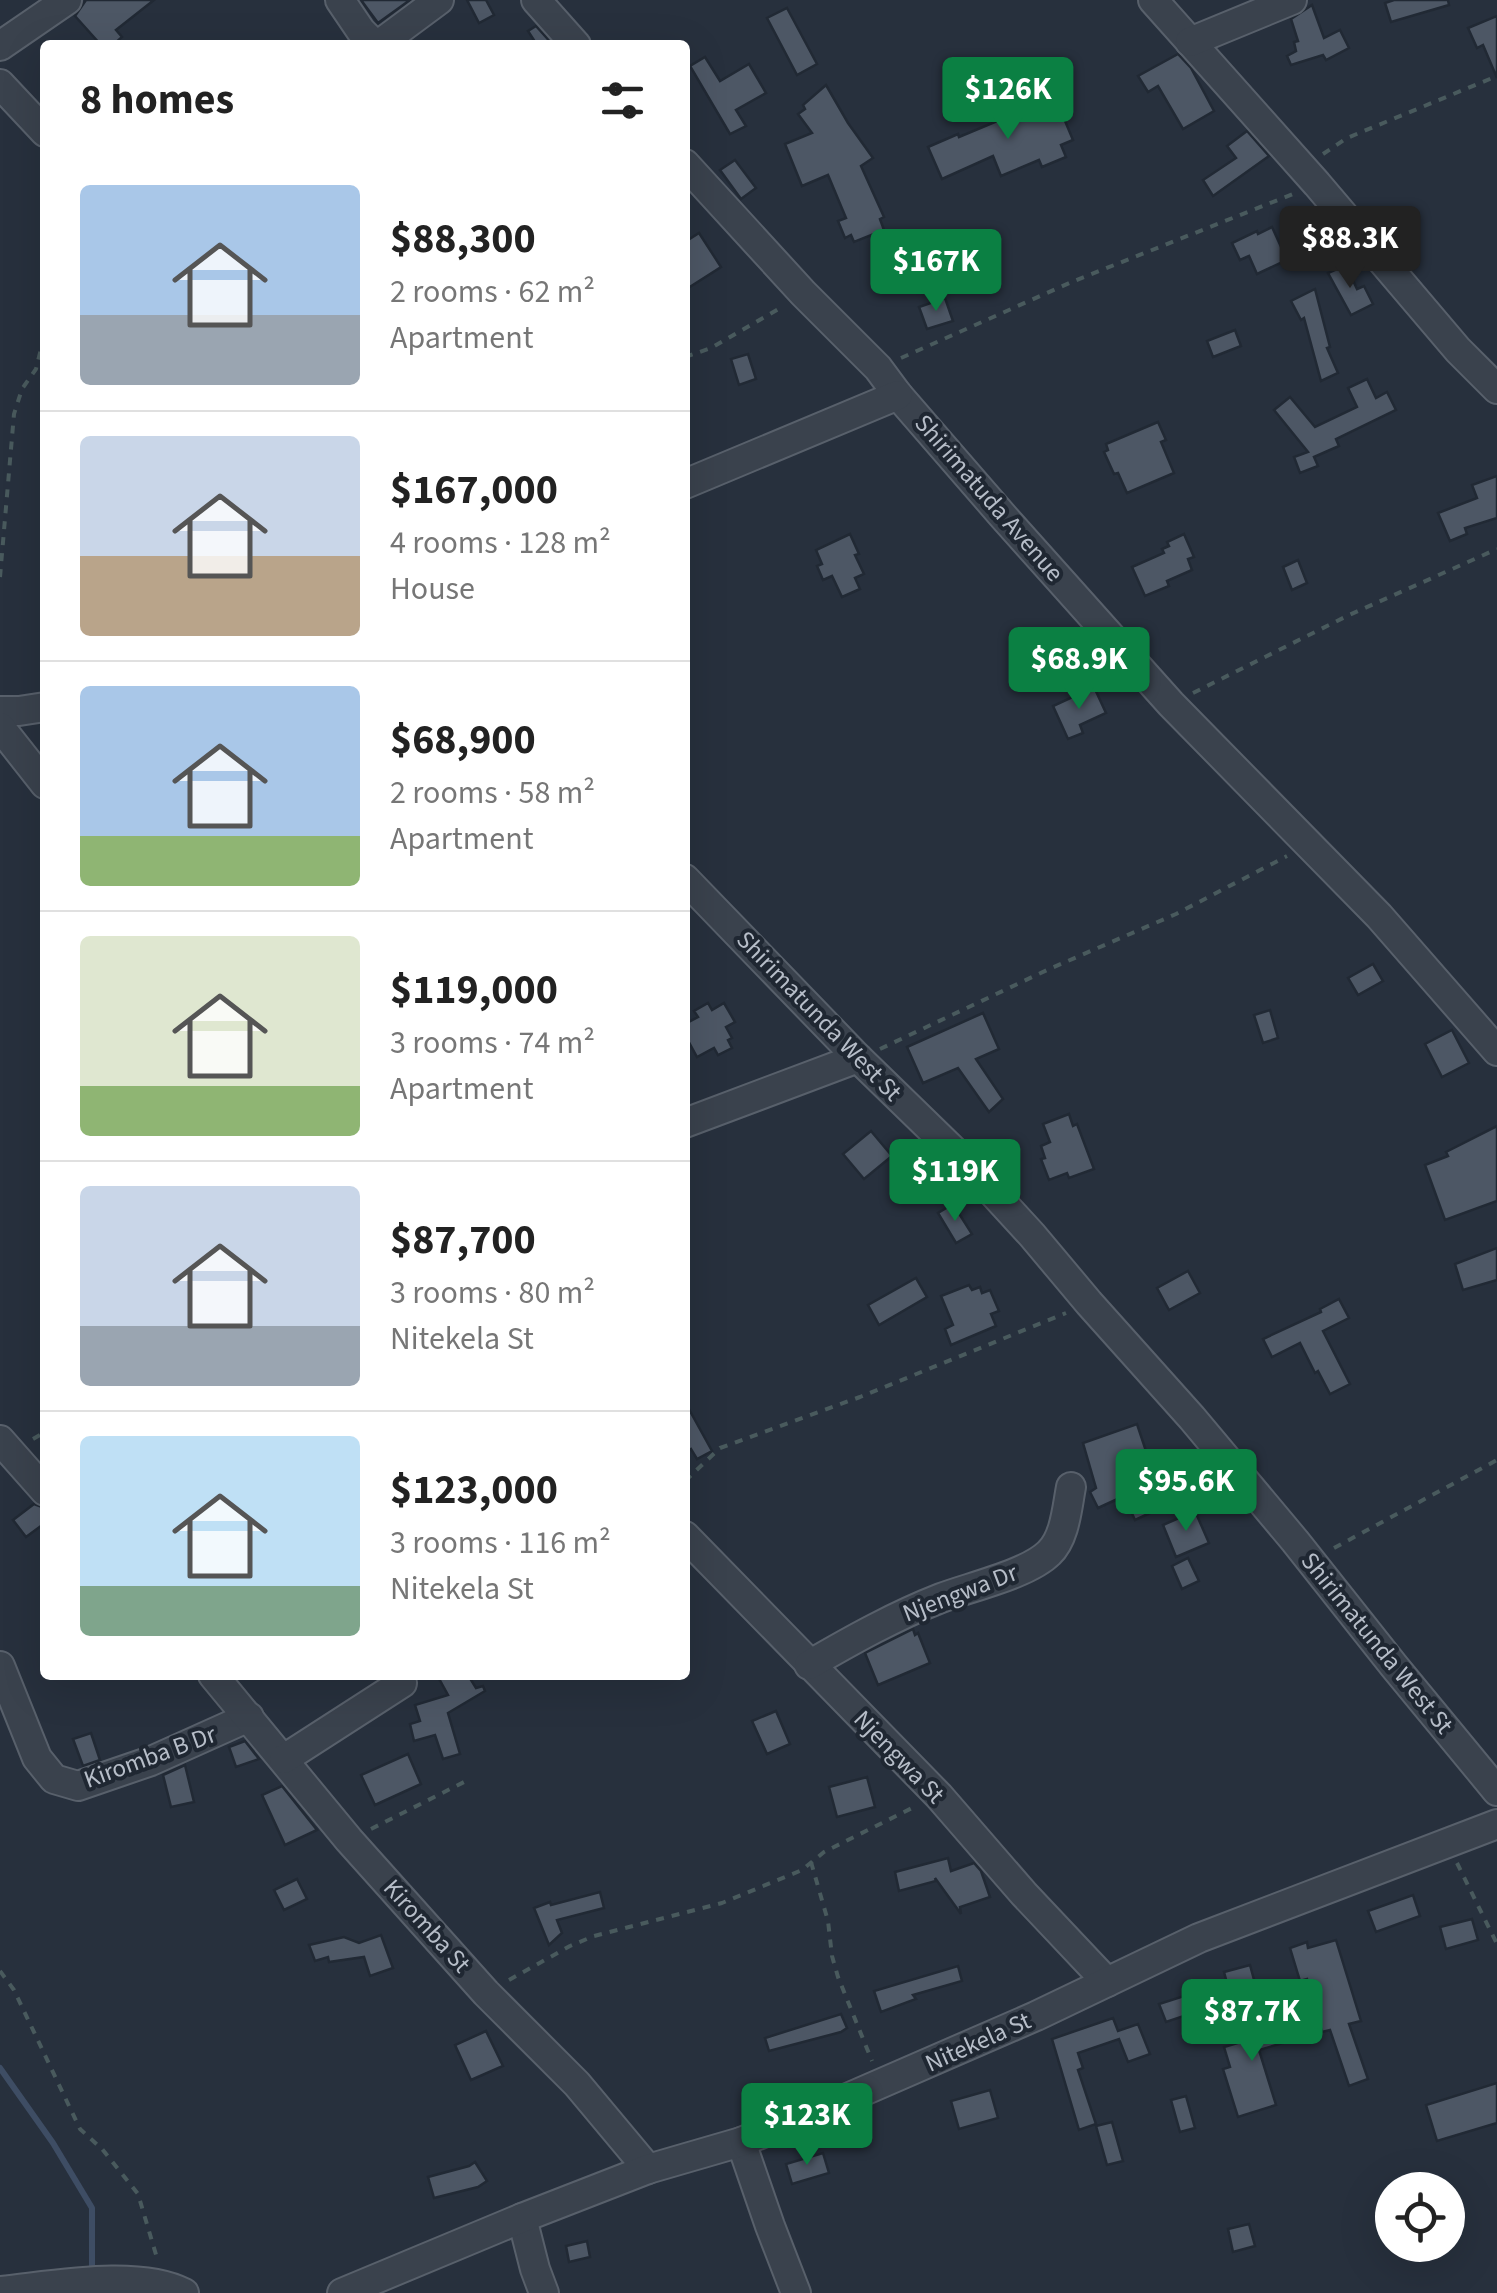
<!DOCTYPE html>
<meta charset="utf-8">
<style>
body{margin:0;font-family:"Source Sans 3",sans-serif;background:#f2f2f2;color:#222;height:100vh;display:flex;flex-direction:column;font-size:38px;white-space:nowrap}
*{box-sizing:border-box;margin:0}
p{font-size:32px;color:#767676}
.icon{flex:none;width:55px;height:55px;fill:none;stroke:currentColor;stroke-width:2;stroke-linecap:round;stroke-linejoin:round}
.map{position:relative;flex:1;overflow:hidden}
.panel{position:absolute;left:40px;top:40px;width:650px;height:1640px;display:flex;flex-direction:column;background:#fff;border-radius:10px;box-shadow:0 10px 40px #0002}
.panel>*{flex:none}
.buttons{position:absolute;left:1375px;top:2172px;display:grid;gap:20px}
.buttons a{display:grid;place-items:center;width:90px;height:90px;border-radius:50%;background:#fff;box-shadow:0 10px 40px #0002;font-size:50px}
.price{position:absolute;translate:-50% -85px;padding:0 22px;border-radius:10px;background:#0b8043;color:#fff;font-size:32px;line-height:65px;filter:drop-shadow(0 2px 5px #0008)}
.price::after{content:'';position:absolute;left:50%;top:60px;width:30px;height:22px;margin-left:-15px;background:inherit;clip-path:polygon(0 0,100% 0,50% 100%)}
.price.active{background:#222;color:#fff}
ul{padding:0;list-style:none}
li{display:flex;align-items:center;gap:30px;height:250px;padding:0 40px}
li+li{border-top:2px solid #e0e0e0}
li span{display:grid;place-items:center;flex:none;width:280px;height:200px;border-radius:10px;color:#555}
li>.icon{margin-inline-start:auto}
span .icon{width:120px;height:120px;fill:#fffc;stroke-width:1}
li b{font-size:42px}
h2{display:flex;justify-content:space-between;align-items:center;height:120px;padding:0 40px;font-size:42px}
.map>svg:first-child{display:block}
.lines{fill:none;stroke-linecap:round;stroke-linejoin:round}
.stream{stroke:#3e4d64;stroke-width:6}
.building{fill:#4d5765;stroke:#212934;stroke-width:2.5}
.minor-casing{stroke:#58606b;stroke-width:32}
.path{stroke:#495a5d;stroke-width:4;stroke-dasharray:8 8;stroke-linecap:butt}
.minor{stroke:#3a424d;stroke-width:28}
.labels{text-anchor:middle;dominant-baseline:central;stroke-width:8;stroke-linejoin:round;paint-order:stroke}
.street-label{font-size:25px;fill:#b6bdc8;stroke:#1f2732}
</style>
<div class="map">
<svg width="1497" height="2293" viewBox="0 0 1497 2293">
<rect width="100%" height="100%" fill="#27303d"/>
<g class="lines">
<path class="stream" d="M0,2068l53,75 39,65v64"/>
</g>
<g class="building">
<path d="M86,0h68l-38,30 6,7 -9,8h-12l-26,-29z"/>
<path d="M361,0h49l-32,23z"/>
<path d="M467,0h19l8,15 -15,8z"/>
<path d="M1394,0h54l1,5 -58,17 -6,-19z"/>
<path d="M1312,5l12,33 16,-8 9,18 -23,12 -3,-5 -32,10 -4,-9 9,-5 -2,-9 4,-1 -7,-22z"/>
<path d="M787,8l30,56 -20,11 -30,-57z"/>
<path d="M1497,16v62l-14,-33 -6,3 -9,-20z"/>
<path d="M536,26l17,19h-16l-9,-14z"/>
<path d="M1178,54l13,14 23,43 -31,18 -25,-43 -10,6 -10,-16z"/>
<path d="M705,57l15,24 29,-17 17,29 -30,17 10,16 -16,8 -40,-68z"/>
<path d="M826,85l22,38 25,35 -12,8 23,51 -4,2 4,11 -30,12 -3,-7 -6,3 -7,-17 8,-3 -18,-43 -26,11 -17,-42 27,-11 -14,-19 7,-5 -2,-4z"/>
<path d="M1055,97l18,43 -12,5 5,12 -24,10 -3,-7 -38,16 -8,-20 -51,23 -14,-32 30,-13 1,3z"/>
<path d="M1247,131l22,25 -56,40 -10,-16 33,-22 -9,-12z"/>
<path d="M735,160l21,28 -15,11 -21,-29z"/>
<path d="M1272,227l15,33 -30,14 -8,-18 -9,4 -8,-17 25,-12 1,3z"/>
<path d="M699,233l22,34 -36,23v-48z"/>
<path d="M1346,265l11,24 7,-3 9,18 -22,11 -23,-42z"/>
<path d="M1315,289l15,58 -3,1 11,25 -17,8 -17,-63 -3,2 -10,-19z"/>
<path d="M945,298l8,23 -26,8 -8,-22z"/>
<path d="M1235,330l6,16 -28,11 -6,-16z"/>
<path d="M748,354l8,25 -17,6 -8,-26z"/>
<path d="M1367,379l9,19 11,-6 9,18 -60,29 3,7 -25,11 4,9 -18,7 -6,-16 14,-5 -34,-42 16,-13 25,30 42,-20 -9,-19z"/>
<path d="M1158,422l8,18 -5,2 13,31 -47,20 -9,-20 -4,1 -10,-22 4,-2 -2,-6z"/>
<path d="M1497,476v42l-32,10 2,6 -17,7 -12,-28 39,-15 -5,-13z"/>
<path d="M850,534l9,20 -4,1 9,19 -9,4 5,11 -18,8 -10,-21 -9,4 -6,-14 5,-2 -6,-14z"/>
<path d="M1184,534l10,23 -6,2 4,11 -25,11 2,5 -24,10 -13,-29 32,-14 -2,-4 7,-3 -2,-4z"/>
<path d="M1298,560l9,23 -15,7 -9,-23z"/>
<path d="M1094,687l12,26 -26,12 3,8 -15,6 -15,-33z"/>
<path d="M1373,964l10,17 -25,14 -10,-17z"/>
<path d="M708,1003l4,7 12,-7 11,19 -9,5 6,11 -4,2 4,8 -14,7 -4,-7 -17,9 -12,-22v-11l13,-7 -4,-6z"/>
<path d="M1270,1010l8,28 -15,5 -9,-28z"/>
<path d="M983,1013l16,36 -23,10 27,40 -14,13 -31,-44 -35,15 -16,-36z"/>
<path d="M1452,1030l17,33 -27,14 -17,-33z"/>
<path d="M1069,1114l4,12 4,-2 17,45 -25,9 -2,-5 -18,7 -8,-21 4,-1 -4,-12 9,-4 -7,-18z"/>
<path d="M1497,1126v75l-52,19 -20,-55 23,-9 -2,-4z"/>
<path d="M871,1131l21,25 -28,23 -21,-25z"/>
<path d="M953,1204l19,30 -16,9 -18,-30z"/>
<path d="M1497,1248v32l-34,10 -8,-26z"/>
<path d="M1188,1271l12,22 -31,17 -12,-22z"/>
<path d="M916,1278l11,19 -48,28 -11,-20z"/>
<path d="M969,1285l3,5 8,-3 2,6 8,-3 9,21 -8,3 5,12 -45,19 -6,-16 8,-4 -12,-29z"/>
<path d="M1339,1299l10,19 -26,13 27,53 -20,10 -12,-23 -3,2 -15,-30 -28,14 -9,-18 58,-27 -1,-3z"/>
<path d="M685,1402l27,49 -15,8 -6,-10 -6,4z"/>
<path d="M1137,1424l10,30 -10,3 24,51 -26,12 -11,-24 -26,12 -8,-16 6,-4 -13,-45z"/>
<path d="M34,1504l11,4v15l-19,14 -13,-17z"/>
<path d="M1195,1511l14,32 -33,14 -13,-32z"/>
<path d="M1188,1558l11,23 -17,8 -10,-23z"/>
<path d="M913,1629l2,6 3,-2 12,30 -52,22 -13,-32z"/>
<path d="M437,1675h31l8,13 7,-2 2,5 -37,22 12,41 -17,5 -8,-24 -21,6 -4,-17 10,-3 -5,-16 33,-10z"/>
<path d="M776,1711l14,33 -23,10 -15,-33z"/>
<path d="M91,1733l9,27 -17,6 -10,-27z"/>
<path d="M245,1741l14,18 -23,8 -7,-20z"/>
<path d="M408,1754l13,30 -46,21 -14,-30z"/>
<path d="M185,1765l9,37 -23,5 -8,-32z"/>
<path d="M867,1777l8,30 -38,10 -8,-30z"/>
<path d="M282,1786l35,44 -32,15 -23,-50z"/>
<path d="M948,1858l3,13 23,-8 7,8 9,26 -30,10 1,7 -26,-36 1,3 -37,10 -4,-19z"/>
<path d="M297,1879l10,20 -23,11 -10,-20z"/>
<path d="M600,1892l4,16 -47,12 5,13 -13,12 -15,-37 16,-6 1,3z"/>
<path d="M1413,1895l7,21 -44,16 -8,-21z"/>
<path d="M1472,1919l6,21 -32,9 -6,-22z"/>
<path d="M381,1935l12,33 -23,8 -6,-19 -35,5 -1,-5 -13,4 -6,-16 35,-8 15,6z"/>
<path d="M1336,1940l25,81 -12,3 19,55 -19,7 -19,-56 -8,2 -15,-53 -7,2 -10,-33 17,-6 1,6z"/>
<path d="M1250,1965l6,22 -26,7 -6,-22z"/>
<path d="M958,1966l4,15 -49,14 3,4 -35,13 -7,-21z"/>
<path d="M1184,1996l6,18 -24,8 -7,-18z"/>
<path d="M1273,2010l10,33 -24,7 17,55 -38,12 -15,-48 7,-2 -6,-20 14,-4 -5,-15 22,-6 -2,-6z"/>
<path d="M841,2014l6,14 -6,4 -72,19 -4,-13z"/>
<path d="M1113,2018l5,13 20,-7 12,30 -22,8 -9,-23 -41,14 5,15 -5,2 18,54 -17,6 -27,-91z"/>
<path d="M486,2031l17,35 -32,14 -16,-35z"/>
<path d="M1497,2083v40l-60,18 -11,-36z"/>
<path d="M990,2090l8,28 -39,11 -8,-28z"/>
<path d="M1186,2096l9,32 -15,4 -9,-32z"/>
<path d="M1112,2122l11,39 -16,4 -11,-39z"/>
<path d="M823,2153l6,20 -37,11 -6,-20z"/>
<path d="M475,2162l12,19 -9,6 -44,11 -6,-21 41,-11z"/>
<path d="M1249,2224l6,22 -22,6 -5,-23z"/>
<path d="M587,2241l3,16 -21,5 -3,-16z"/>
</g>
<g class="lines">
<g class="minor-casing">
<g id="minor">
<path d="M340,0l21,31 11,11 9,1 58,-43"/>
<path d="M536,0l40,45"/>
<path d="M1153,0l164,184 141,166 39,39"/>
<path d="M1190,42l102,-42"/>
<path d="M0,46l67,-46"/>
<path d="M0,84l45,48"/>
<path d="M685,164l118,129 75,75 20,27 104,120 169,189 208,212 118,135"/>
<path d="M685,484l213,-89"/>
<path d="M0,711h19l26,-4"/>
<path d="M0,727l45,57"/>
<path d="M685,879l173,179 107,104 67,73 57,68 103,115 103,123 99,125 103,125"/>
<path d="M685,1123l173,-65"/>
<path d="M0,1440l45,51"/>
<path d="M685,1536l254,260 85,98 83,88"/>
<path d="M809,1665c43,-25 86,-49 132,-67 29,-11 87,-24 108,-45 16,-15 18,-45 22,-66"/>
<path d="M0,1666l37,92 17,21 24,7 73,-25 98,-44"/>
<path d="M213,1675l136,165 137,153 91,91 71,85"/>
<path d="M284,1759l118,-76"/>
<path d="M741,2142l29,84 26,67"/>
<path d="M522,2218l13,51 9,24"/>
<path d="M0,2291c51,-5 138,-22 184,2"/>
<path d="M342,2293l180,-75 126,-49 93,-27 95,-39 200,-87 163,-78 298,-114"/>
</g>
</g>
<g class="path">
<path d="M1323,154l24,-16 150,-62"/>
<path d="M45,271v14"/>
<path d="M685,357l26,-9 71,-41"/>
<path d="M901,358l173,-77 219,-87"/>
<path d="M0,577l14,-163 8,-25 14,-20 9,-36"/>
<path d="M1193,693l154,-77 150,-67"/>
<path d="M880,1049l167,-79 129,-56 111,-58"/>
<path d="M33,1439l12,-7"/>
<path d="M685,1481l35,-33 140,-51 206,-84"/>
<path d="M1334,1548l163,-88"/>
<path d="M371,1829l93,-47"/>
<path d="M811,1862l17,59 4,35 6,21 34,84"/>
<path d="M1457,1863l40,81"/>
<path d="M0,1971l14,19 66,139 22,20 36,45 19,64"/>
<path d="M509,1980l61,-34 24,-10 128,-33 80,-33 22,-18 92,-46"/>
</g>
<use href="#minor" class="minor"/>
</g>
<g class="labels">
<g class="street-label">
<text transform="translate(989 498) rotate(49)">Shirimatuda Avenue</text>
<text transform="translate(819 1016) rotate(46)">Shirimatunda West St</text>
<text transform="translate(960 1593) rotate(-21)">Njengwa Dr</text>
<text transform="translate(1377 1643) rotate(51)">Shirimatunda West St</text>
<text transform="translate(150 1757) rotate(-20)">Kiromba B Dr</text>
<text transform="translate(899 1757) rotate(46)">Njengwa St</text>
<text transform="translate(427 1926) rotate(48)">Kiromba St</text>
<text transform="translate(978 2042) rotate(-24)">Nitekela St</text>
</g>
</g>
</svg>
<div class="buttons">
<a><svg class="icon" aria-label="locate" viewBox="0 0 24 24"><circle cx="12" cy="12" r="6"/><path d="M12 2v4M12 18v4M2 12h4M18 12h4"/></svg></a>
</div>
<b class="price" style="left:1008px;top:142px">$126K</b>
<b class="price active" style="left:1350px;top:291px">$88.3K</b>
<b class="price" style="left:936px;top:314px">$167K</b>
<b class="price" style="left:1079px;top:712px">$68.9K</b>
<b class="price" style="left:955px;top:1224px">$119K</b>
<b class="price" style="left:1186px;top:1534px">$95.6K</b>
<b class="price" style="left:1252px;top:2064px">$87.7K</b>
<b class="price" style="left:807px;top:2168px">$123K</b>
<section class="panel">
<h2>8 homes<svg class="icon" aria-label="filters" viewBox="0 0 24 24"><path d="M4 7h16M4 17h16"/><circle cx="9" cy="7" r="2"/><circle cx="15" cy="17" r="2"/></svg></h2>
<ul>
<li><span style="background:linear-gradient(#a9c7e8 65%,#9aa5b1 0)"><svg class="icon" aria-label="home" viewBox="0 0 24 24"><path d="M3 11l9-7 9 7M6 9v11h12V9"/></svg></span><div><b>$88,300</b><p>2 rooms · 62 m²</p><p>Apartment</p></div></li>
<li><span style="background:linear-gradient(#c9d6e8 60%,#b9a48a 0)"><svg class="icon" aria-label="home" viewBox="0 0 24 24"><path d="M3 11l9-7 9 7M6 9v11h12V9"/></svg></span><div><b>$167,000</b><p>4 rooms · 128 m²</p><p>House</p></div></li>
<li><span style="background:linear-gradient(#a9c7e8 75%,#8fb573 0)"><svg class="icon" aria-label="home" viewBox="0 0 24 24"><path d="M3 11l9-7 9 7M6 9v11h12V9"/></svg></span><div><b>$68,900</b><p>2 rooms · 58 m²</p><p>Apartment</p></div></li>
<li><span style="background:linear-gradient(#dfe7d0 75%,#8fb573 0)"><svg class="icon" aria-label="home" viewBox="0 0 24 24"><path d="M3 11l9-7 9 7M6 9v11h12V9"/></svg></span><div><b>$119,000</b><p>3 rooms · 74 m²</p><p>Apartment</p></div></li>
<li><span style="background:linear-gradient(#c9d6e8 70%,#9aa5b1 0)"><svg class="icon" aria-label="home" viewBox="0 0 24 24"><path d="M3 11l9-7 9 7M6 9v11h12V9"/></svg></span><div><b>$87,700</b><p>3 rooms · 80 m²</p><p>Nitekela St</p></div></li>
<li><span style="background:linear-gradient(#bfe0f5 75%,#7fa58c 0)"><svg class="icon" aria-label="home" viewBox="0 0 24 24"><path d="M3 11l9-7 9 7M6 9v11h12V9"/></svg></span><div><b>$123,000</b><p>3 rooms · 116 m²</p><p>Nitekela St</p></div></li>
</ul>
</section>
</div>
